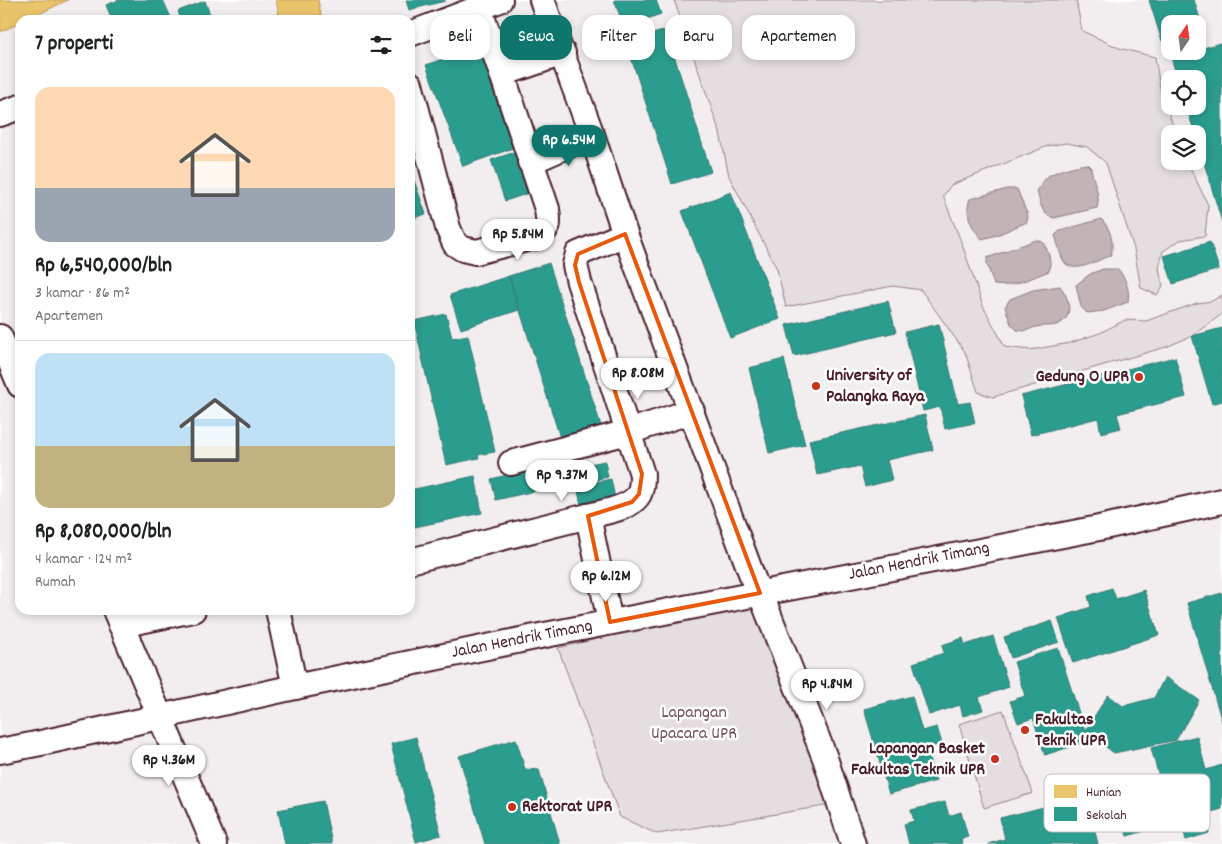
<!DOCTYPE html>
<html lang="id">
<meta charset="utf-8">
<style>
body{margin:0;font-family:Dekko,sans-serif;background:#f6f6f6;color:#202124;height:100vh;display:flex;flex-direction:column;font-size:19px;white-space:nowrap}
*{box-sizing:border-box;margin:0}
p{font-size:16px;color:#757577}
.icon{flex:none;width:28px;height:28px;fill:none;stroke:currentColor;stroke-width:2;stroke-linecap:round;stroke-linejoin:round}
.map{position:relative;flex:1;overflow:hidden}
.side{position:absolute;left:15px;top:15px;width:400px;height:600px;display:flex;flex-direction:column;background:#fff;border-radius:15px;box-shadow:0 2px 8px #0003}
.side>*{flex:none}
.hud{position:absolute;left:430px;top:15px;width:475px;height:45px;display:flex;gap:10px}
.needle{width:32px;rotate:13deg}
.fabs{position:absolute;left:1161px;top:15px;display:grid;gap:10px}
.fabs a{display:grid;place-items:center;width:45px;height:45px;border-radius:10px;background:#fff;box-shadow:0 2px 8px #0003;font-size:25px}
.price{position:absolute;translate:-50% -42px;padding:0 11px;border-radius:18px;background:#fff;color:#222;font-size:16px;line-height:32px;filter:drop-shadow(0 1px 2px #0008)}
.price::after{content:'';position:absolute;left:50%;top:30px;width:15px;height:11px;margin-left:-8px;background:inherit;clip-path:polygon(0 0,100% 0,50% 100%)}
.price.on{background:#0f766e;color:#fff}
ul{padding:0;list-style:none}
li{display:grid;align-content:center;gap:10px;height:265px;padding:0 20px}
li+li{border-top:1px solid #e0e0e0}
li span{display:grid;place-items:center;height:155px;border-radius:15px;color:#555}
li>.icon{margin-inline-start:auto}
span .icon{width:90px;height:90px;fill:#fffc;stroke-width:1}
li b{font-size:21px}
h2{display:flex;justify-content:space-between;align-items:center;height:60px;padding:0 20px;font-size:21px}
.tag{padding:0 18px;border-radius:15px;background:#fff;box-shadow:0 2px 8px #0003;font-size:18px;line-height:45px}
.tag.on{background:#0f766e;color:#fff}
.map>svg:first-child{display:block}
.built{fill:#f2eeef;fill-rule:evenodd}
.green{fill:#e5dee0;stroke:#987e86}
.water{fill:#c1b3b6;stroke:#91787e}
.homes{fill:#e9c46a;stroke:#b99257}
.schools{fill:#2a9d8f;stroke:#347771}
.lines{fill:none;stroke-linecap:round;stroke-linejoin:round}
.minor-casing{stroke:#4a1f2b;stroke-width:28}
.minor{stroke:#fff;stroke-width:24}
.marked{fill:none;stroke:#e8590c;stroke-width:4;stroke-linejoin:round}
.poi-dot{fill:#c8321e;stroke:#fff;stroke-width:2}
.labels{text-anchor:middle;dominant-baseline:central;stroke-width:5;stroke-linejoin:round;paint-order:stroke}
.poi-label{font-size:18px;font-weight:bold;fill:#4a1f2b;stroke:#fff;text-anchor:start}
.street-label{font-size:18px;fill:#4a1f2b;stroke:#fff}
.park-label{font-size:18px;fill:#714f58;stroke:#fff}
.key{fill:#fff;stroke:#c9bcbf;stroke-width:1}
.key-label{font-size:14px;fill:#4a1f2b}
</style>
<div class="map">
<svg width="1222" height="844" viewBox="0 0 1222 844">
<rect width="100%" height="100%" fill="#fff"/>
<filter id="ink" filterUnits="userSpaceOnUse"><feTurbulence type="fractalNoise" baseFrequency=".02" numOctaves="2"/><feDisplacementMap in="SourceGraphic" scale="10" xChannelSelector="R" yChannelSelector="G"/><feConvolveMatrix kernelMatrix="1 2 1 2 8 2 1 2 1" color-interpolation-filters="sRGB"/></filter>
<g filter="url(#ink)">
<path class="built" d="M0,0h1222v844h-1222zM20,20h390v590h-390zM1170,24h28v27h-28zM1170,79h28v27h-28zM1170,134h28v27h-28z"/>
<g class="green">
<path d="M674,0h402l6,31 37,17 36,9 5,31 16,46h-6v27h17l21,44 -3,31 -25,4 -17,11 -4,17 4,18 -6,9 -16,-7 -7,-39 -28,-86 -19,-16 -21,-4 -18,3 -97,39 -8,11 19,48 21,62 22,41 25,3 40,-7 30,-10 25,-13 21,1 51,-18 15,-2 10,-6v19l-30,22 -26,11 -173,50 -15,-5 -13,-40 -44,-62 -28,-4 -107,21 -9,-38 -48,-93 -9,-43z"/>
<path d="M760,601l70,204 -173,29 -37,-17 -62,-169z"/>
<path d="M1003,710l30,83 -49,15 -25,-84z"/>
</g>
<g class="water">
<path d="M1087,164l4,4c2,14 10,26 6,40l-43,10c-13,-3 -14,-16 -17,-27 3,-5 6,-10 10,-14 7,-6 30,-12 40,-13z"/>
<path d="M1007,189h10l11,27 -1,6 -30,13 -15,4c-10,-11 -18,-25 -12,-40z"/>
<path d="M1101,219c10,9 13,24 10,36 -11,4 -35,19 -45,9 -6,-6 -8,-21 -11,-29l5,-4z"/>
<path d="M1036,240l7,2c5,9 9,18 6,29 -16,6 -37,17 -55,14l-7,-21v-6z"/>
<path d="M1103,269h15c8,10 12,20 10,33l-24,9 -17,2 -6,-6 -5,-22 14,-11z"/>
<path d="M1060,286c10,13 15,33 -4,39 -7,2 -14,0 -20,2 -10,3 -8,5 -19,3l-6,-6 -6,-17 5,-8 23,-9z"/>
</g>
<g class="homes">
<path d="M0,0h68l-42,20h-6v3l-20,9z"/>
<path d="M276,0h42l4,20h-42z"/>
</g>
<g class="schools">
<path d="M119,0h44l9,20h-60l-6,-15z"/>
<path d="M406,0h39v1l-36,9z"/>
<path d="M614,0h42l5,14 -37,13z"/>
<path d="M1149,0h45l9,28 -5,1v-5h-28v14l-8,3z"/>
<path d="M205,1l7,19h-31l-3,-9z"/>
<path d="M666,30l45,142 -39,12 -46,-142z"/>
<path d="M1220,43l2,7v172l-24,-79v-9h-3l-9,-28h12v-27h-20l-7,-21z"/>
<path d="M479,46l37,101 -53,19 -37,-101z"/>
<path d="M515,152l14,41 -24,8 -14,-41z"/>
<path d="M410,169l16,45 -16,5z"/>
<path d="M731,192l49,127 -50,19 -48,-127z"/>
<path d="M1210,242l9,27 -46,15 -9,-28z"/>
<path d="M549,263l54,169 -41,12 -53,-168z"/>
<path d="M509,276l10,34 -58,19 -11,-34z"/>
<path d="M888,301l8,31 -102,24 -8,-31z"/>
<path d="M446,314l6,24 16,-3 27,117 -17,3 1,3 -33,7 -32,-144z"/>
<path d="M939,324l19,80 12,-2 5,21 -30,6 -5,-22 -17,4 -18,-79z"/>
<path d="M1222,328v73l-10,3 -20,-68z"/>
<path d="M1175,357l11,40 -69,17 4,14 -20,5 -3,-15 -67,17 -10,-39z"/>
<path d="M784,359l21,86 -36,8 -20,-85z"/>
<path d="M925,415l8,35 -46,10 5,20 -27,7 -5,-21 -43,9 -8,-35z"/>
<path d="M573,459l5,22 -82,19 -5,-21z"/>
<path d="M605,461l3,16 -25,6 -4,-17z"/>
<path d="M475,476l7,37 -72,15v-38z"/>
<path d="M611,479l4,19 -34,7 -4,-19z"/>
<path d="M1112,588l4,11 28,-9 15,45 -86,28 -15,-45 33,-11 -3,-11z"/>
<path d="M1222,593v129l-35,-119z"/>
<path d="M1052,621l7,21 -48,16 -7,-21z"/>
<path d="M993,636l16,51 -30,10 4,13 -20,6 -3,-11 -31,10 -16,-52 31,-10 -2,-8 21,-7 2,7z"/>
<path d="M1058,648l30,93 -43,14 -12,-37 -15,5 -8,-22 15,-5 -11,-34z"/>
<path d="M1165,677l34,23 -23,40 -62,13 -29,-22 23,-36 15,11 31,-8z"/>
<path d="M912,696l10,35 15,-4 5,17 -16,4 10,33 -47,13 -25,-85z"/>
<path d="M1197,736l9,34 16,-5v44l-18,5 5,19 -23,7 -5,-19 -54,15 -11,-41 45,-11 -10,-36z"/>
<path d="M416,737l25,98 -25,7 -25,-98z"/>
<path d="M516,739l9,30 14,1 21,74h-75l-26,-88z"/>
<path d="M323,801l9,43h-47l-7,-34z"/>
<path d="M945,802l4,14 12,-4 7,25 -7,2 1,5h-53l-5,-20 10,-3 -3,-11z"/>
<path d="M1060,803l5,19 26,-7 7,29h-110l17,-5 -5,-21z"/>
</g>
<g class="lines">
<g class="minor-casing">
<g id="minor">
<path d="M542,0l50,135 33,99 129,347 11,24 60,153 28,86"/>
<path d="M479,8l23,66"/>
<path d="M410,34l90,-34"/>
<path d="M410,84l38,144 7,16 8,5 13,3 62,-16c12,-9 11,-12 9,-27l-45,-135 61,-21"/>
<path d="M0,114l20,-7"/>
<path d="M530,162l62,-27"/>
<path d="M0,337l20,48"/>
<path d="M511,463l117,-31 64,-21"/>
<path d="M588,516c15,-4 43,-7 51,-22 3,-6 3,-14 3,-20l-63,-192 -4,-17 3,-11 47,-20"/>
<path d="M410,561l178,-45 22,106"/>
<path d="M115,610l99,234"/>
<path d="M278,610l17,77"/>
<path d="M121,625l72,-15"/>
<path d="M0,751l41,-8 254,-56 245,-51 559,-108 123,-27"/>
</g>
</g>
<use href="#minor" class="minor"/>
</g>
</g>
<path class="marked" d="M625,234l135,359 -150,29 -22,-106 44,-14 7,-8 3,-20 -63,-192 -4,-17 3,-11z"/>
<g class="poi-dot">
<circle cx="1139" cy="377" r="5"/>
<circle cx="816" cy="386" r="5"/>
<circle cx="1025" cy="730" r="5"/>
<circle cx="995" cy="759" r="5"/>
<circle cx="512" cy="807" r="5"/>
</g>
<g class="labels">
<g class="poi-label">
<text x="826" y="376">University of<tspan x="826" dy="21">Palangka Raya</tspan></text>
<text x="1129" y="377" text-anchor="end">Gedung O UPR</text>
<text x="1035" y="720">Fakultas<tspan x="1035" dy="21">Teknik UPR</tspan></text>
<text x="985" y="749" text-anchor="end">Lapangan Basket<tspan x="985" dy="21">Fakultas Teknik UPR</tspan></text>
<text x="522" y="807">Rektorat UPR</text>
</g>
<g class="street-label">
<text transform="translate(919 562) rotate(-11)">Jalan Hendrik Timang</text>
<text transform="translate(522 640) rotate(-11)">Jalan Hendrik Timang</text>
</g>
<g class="park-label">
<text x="694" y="713">Lapangan<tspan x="694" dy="21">Upacara UPR</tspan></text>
</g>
</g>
<rect x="1044" y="774" width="166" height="58" rx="8" class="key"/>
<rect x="1054" y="785" width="23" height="13" fill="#e9c46a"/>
<rect x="1054" y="807" width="23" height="14" fill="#2a9d8f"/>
<g class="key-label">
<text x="1086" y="796">Hunian</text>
<text x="1086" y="819">Sekolah</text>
</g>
</svg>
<div class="fabs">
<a><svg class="needle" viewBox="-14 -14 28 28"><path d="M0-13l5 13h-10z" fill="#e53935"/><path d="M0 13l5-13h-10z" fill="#757577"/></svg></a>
<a><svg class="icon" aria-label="locate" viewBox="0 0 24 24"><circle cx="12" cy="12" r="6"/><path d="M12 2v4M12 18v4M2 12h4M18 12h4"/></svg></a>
<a><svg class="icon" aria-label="layers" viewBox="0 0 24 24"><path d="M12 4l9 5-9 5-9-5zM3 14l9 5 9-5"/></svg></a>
</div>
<b class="price on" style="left:569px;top:167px">Rp 6.54M</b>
<b class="price" style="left:518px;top:261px">Rp 5.84M</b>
<b class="price" style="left:638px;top:400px">Rp 8.08M</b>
<b class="price" style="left:562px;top:502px">Rp 9.37M</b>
<b class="price" style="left:606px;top:603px">Rp 6.12M</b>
<b class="price" style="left:827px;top:711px">Rp 4.84M</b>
<b class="price" style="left:169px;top:787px">Rp 4.36M</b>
<div class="hud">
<a class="tag">Beli</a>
<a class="tag on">Sewa</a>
<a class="tag">Filter</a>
<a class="tag">Baru</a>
<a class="tag">Apartemen</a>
</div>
<section class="side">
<h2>7 properti<svg class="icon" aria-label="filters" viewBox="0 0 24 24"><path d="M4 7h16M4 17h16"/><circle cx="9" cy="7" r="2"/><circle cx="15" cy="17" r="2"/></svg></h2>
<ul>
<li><span style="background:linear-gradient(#ffd9b3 65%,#9aa5b1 0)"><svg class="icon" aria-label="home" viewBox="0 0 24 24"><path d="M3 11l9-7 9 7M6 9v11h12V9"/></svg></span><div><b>Rp 6,540,000/bln</b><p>3 kamar · 86 m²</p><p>Apartemen</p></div></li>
<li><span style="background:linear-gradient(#bfe0f5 60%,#c2b280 0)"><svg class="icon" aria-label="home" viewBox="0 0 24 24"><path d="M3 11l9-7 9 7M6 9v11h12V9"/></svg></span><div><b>Rp 8,080,000/bln</b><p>4 kamar · 124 m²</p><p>Rumah</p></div></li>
</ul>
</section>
</div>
